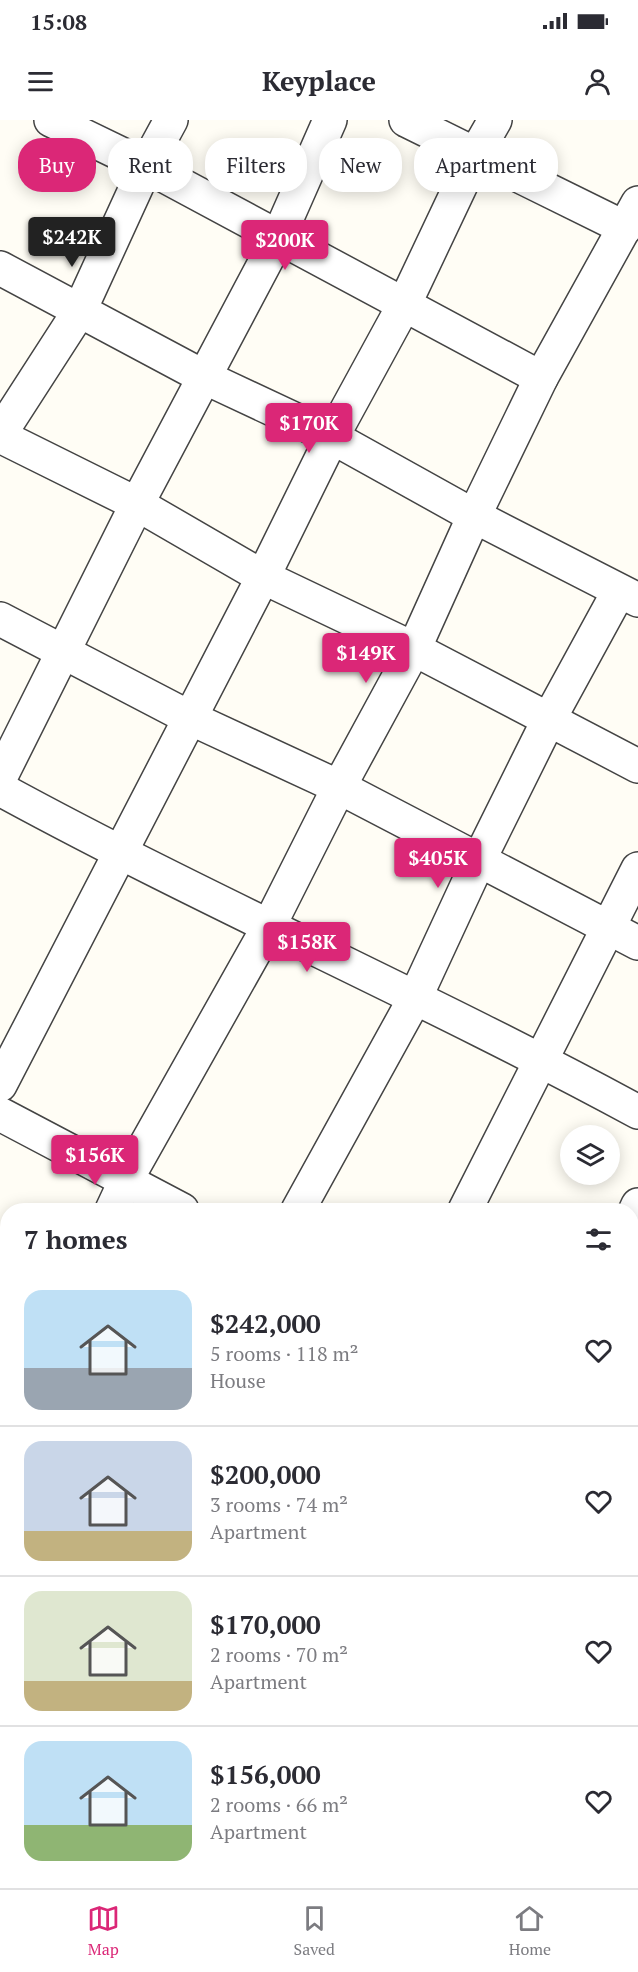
<!DOCTYPE html>
<meta charset="utf-8">
<style>
body{margin:0;font-family:"PT Serif",serif;background:#f2f2f3;color:#2b2b33;height:100vh;display:flex;flex-direction:column;font-size:22px;white-space:nowrap}
*{box-sizing:border-box;margin:0}
p{font-size:20px;color:#7c7c81}
.icon{flex:none;width:33px;height:33px;fill:none;stroke:currentColor;stroke-width:2;stroke-linecap:round;stroke-linejoin:round}
.map{position:relative;flex:1;overflow:hidden}
.sheet{position:absolute;left:0px;top:1083px;width:639px;height:686px;display:flex;flex-direction:column;background:#fff;border-radius:24px 24px 0 0;box-shadow:0 3px 15px #0003}
.sheet>*{flex:none}
.banner{position:absolute;left:18px;top:18px;width:603px;height:54px;display:flex;gap:12px}
.buttons{position:absolute;left:560px;top:1005px;display:grid;gap:12px}
.buttons a{display:grid;place-items:center;width:60px;height:60px;border-radius:50%;background:#fff;box-shadow:0 3px 15px #0003;font-size:30px}
.price{position:absolute;translate:-50% -51px;padding:0 14px;border-radius:6px;background:#db2777;color:#fff;font-size:20px;line-height:39px;filter:drop-shadow(0 2px 3px #0008)}
.price::after{content:'';position:absolute;left:50%;top:36px;width:18px;height:14px;margin-left:-9px;background:inherit;clip-path:polygon(0 0,100% 0,50% 100%)}
.price.active{background:#222;color:#fff}
ul{padding:0;list-style:none}
li{display:flex;align-items:center;gap:18px;height:150px;padding:0 24px}
li+li{border-top:2px solid #e1e1e2}
li span{display:grid;place-items:center;flex:none;width:168px;height:120px;border-radius:18px;color:#555}
li>.icon{margin-inline-start:auto}
span .icon{width:72px;height:72px;fill:#fffc;stroke-width:1}
li b{font-size:26px}
h2{display:flex;justify-content:space-between;align-items:center;height:72px;padding:0 24px;font-size:26px}
.pill{padding:0 21px;border-radius:24px;background:#fff;box-shadow:0 3px 15px #0003;font-size:21px;line-height:54px}
.pill.active{background:#db2777;color:#fff}
.status{display:flex;justify-content:space-between;align-items:center;height:42px;padding:0 30px;background:#fff;direction:ltr}
.status svg{height:16px;fill:currentColor}
header{display:flex;justify-content:space-between;align-items:center;height:78px;padding:0 24px;background:#fff;font-size:27px;font-weight:600}
.tab-bar{display:flex;justify-content:space-around;align-items:center;height:84px;border-top:2px solid #e1e1e2;background:#fff;font-size:16px;color:#7c7c81}
.tab-bar a{display:grid;justify-items:center;gap:3px}
.tab-bar .active{color:#db2777}
.map>svg:first-child{display:block}
.lines{fill:none;stroke-linecap:round;stroke-linejoin:round}
.minor-casing{stroke:#444;stroke-width:36}
.minor{stroke:#fff;stroke-width:33}
</style>
<div class="status"><b>15:08</b><svg viewBox="0 0 49 12"><path d="M0 12V9h3v3zM5 12V6h3v6zM10 12V3h3v9zM15 12V0h3v12zM26 1h20v11H26zM47 4h2v5h-2z"/></svg></div>
<header><svg class="icon" aria-label="menu" viewBox="0 0 24 24"><path d="M4 6h16M4 12h16M4 18h16"/></svg>Keyplace<svg class="icon" aria-label="person" viewBox="0 0 24 24"><circle cx="12" cy="8" r="4"/><path d="M4 21q1-7 8-7t8 7"/></svg></header>
<div class="map">
<svg width="638" height="1768" viewBox="0 0 638 1768">
<rect width="100%" height="100%" fill="#fffdf5"/>
<g class="lines">
<g class="minor-casing">
<g id="minor">
<path d="M51,0l95,46 395,212"/>
<path d="M406,0l219,108"/>
<path d="M0,148l204,109 128,60 142,79 164,84"/>
<path d="M0,314l80,-124 66,-144 25,-46"/>
<path d="M0,316l137,68 126,73 151,72 224,117"/>
<path d="M0,499l190,99 149,69 299,156"/>
<path d="M0,658l137,-274 141,-266 52,-118"/>
<path d="M0,669c209,114 428,209 638,323"/>
<path d="M0,965l263,-508 69,-140 72,-132 71,-150 20,-35"/>
<path d="M0,994l182,96"/>
<path d="M112,1090l13,-28 144,-256 70,-139 75,-138 60,-133 67,-138 97,-175"/>
<path d="M298,1090l117,-212 63,-136 70,-141 71,-130"/>
<path d="M465,1090l173,-341"/>
<path d="M632,1098l6,-13"/>
<path d="M0,1182l8,4"/>
<path d="M0,1322l8,-15"/>
<path d="M632,1324l6,3"/>
<path d="M0,1353l8,4"/>
<path d="M632,1456l6,-12"/>
<path d="M632,1505l6,4"/>
<path d="M0,1534l8,4"/>
<path d="M632,1675l6,3"/>
<path d="M0,1690l8,-17"/>
<path d="M459,1761l13,7"/>
<path d="M123,1768l3,-7"/>
<path d="M289,1768l3,-7"/>
</g>
</g>
<use href="#minor" class="minor"/>
</g>
</svg>
<div class="buttons">
<a><svg class="icon" aria-label="layers" viewBox="0 0 24 24"><path d="M12 4l9 5-9 5-9-5zM3 14l9 5 9-5"/></svg></a>
</div>
<b class="price active" style="left:72px;top:148px">$242K</b>
<b class="price" style="left:285px;top:151px">$200K</b>
<b class="price" style="left:309px;top:334px">$170K</b>
<b class="price" style="left:366px;top:564px">$149K</b>
<b class="price" style="left:438px;top:769px">$405K</b>
<b class="price" style="left:307px;top:853px">$158K</b>
<b class="price" style="left:95px;top:1066px">$156K</b>
<div class="banner">
<a class="pill active">Buy</a>
<a class="pill">Rent</a>
<a class="pill">Filters</a>
<a class="pill">New</a>
<a class="pill">Apartment</a>
</div>
<section class="sheet">
<h2>7 homes<svg class="icon" aria-label="filters" viewBox="0 0 24 24"><path d="M4 7h16M4 17h16"/><circle cx="9" cy="7" r="2"/><circle cx="15" cy="17" r="2"/></svg></h2>
<ul>
<li><span style="background:linear-gradient(#bfe0f5 65%,#9aa5b1 0)"><svg class="icon" aria-label="home" viewBox="0 0 24 24"><path d="M3 11l9-7 9 7M6 9v11h12V9"/></svg></span><div><b>$242,000</b><p>5 rooms · 118 m²</p><p>House</p></div><svg class="icon" aria-label="heart" viewBox="0 0 24 24"><path d="M12 20l-8-8c-3-5 5-10 8-4 3-6 11-1 8 4z"/></svg></li>
<li><span style="background:linear-gradient(#c9d6e8 75%,#c2b280 0)"><svg class="icon" aria-label="home" viewBox="0 0 24 24"><path d="M3 11l9-7 9 7M6 9v11h12V9"/></svg></span><div><b>$200,000</b><p>3 rooms · 74 m²</p><p>Apartment</p></div><svg class="icon" aria-label="heart" viewBox="0 0 24 24"><path d="M12 20l-8-8c-3-5 5-10 8-4 3-6 11-1 8 4z"/></svg></li>
<li><span style="background:linear-gradient(#dfe7d0 75%,#c2b280 0)"><svg class="icon" aria-label="home" viewBox="0 0 24 24"><path d="M3 11l9-7 9 7M6 9v11h12V9"/></svg></span><div><b>$170,000</b><p>2 rooms · 70 m²</p><p>Apartment</p></div><svg class="icon" aria-label="heart" viewBox="0 0 24 24"><path d="M12 20l-8-8c-3-5 5-10 8-4 3-6 11-1 8 4z"/></svg></li>
<li><span style="background:linear-gradient(#bfe0f5 70%,#8fb573 0)"><svg class="icon" aria-label="home" viewBox="0 0 24 24"><path d="M3 11l9-7 9 7M6 9v11h12V9"/></svg></span><div><b>$156,000</b><p>2 rooms · 66 m²</p><p>Apartment</p></div><svg class="icon" aria-label="heart" viewBox="0 0 24 24"><path d="M12 20l-8-8c-3-5 5-10 8-4 3-6 11-1 8 4z"/></svg></li>
</ul>
</section>
</div>
<nav class="tab-bar">
<a class="active"><svg class="icon" aria-label="map" viewBox="0 0 24 24"><path d="M3 6l6-2 6 2 6-2v14l-6 2-6-2-6 2zM9 4v14M15 6v14"/></svg>Map</a>
<a><svg class="icon" aria-label="saved" viewBox="0 0 24 24"><path d="M7 4h10v16l-5-4-5 4z"/></svg>Saved</a>
<a><svg class="icon" aria-label="home" viewBox="0 0 24 24"><path d="M3 11l9-7 9 7M6 9v11h12V9"/></svg>Home</a>
</nav>
